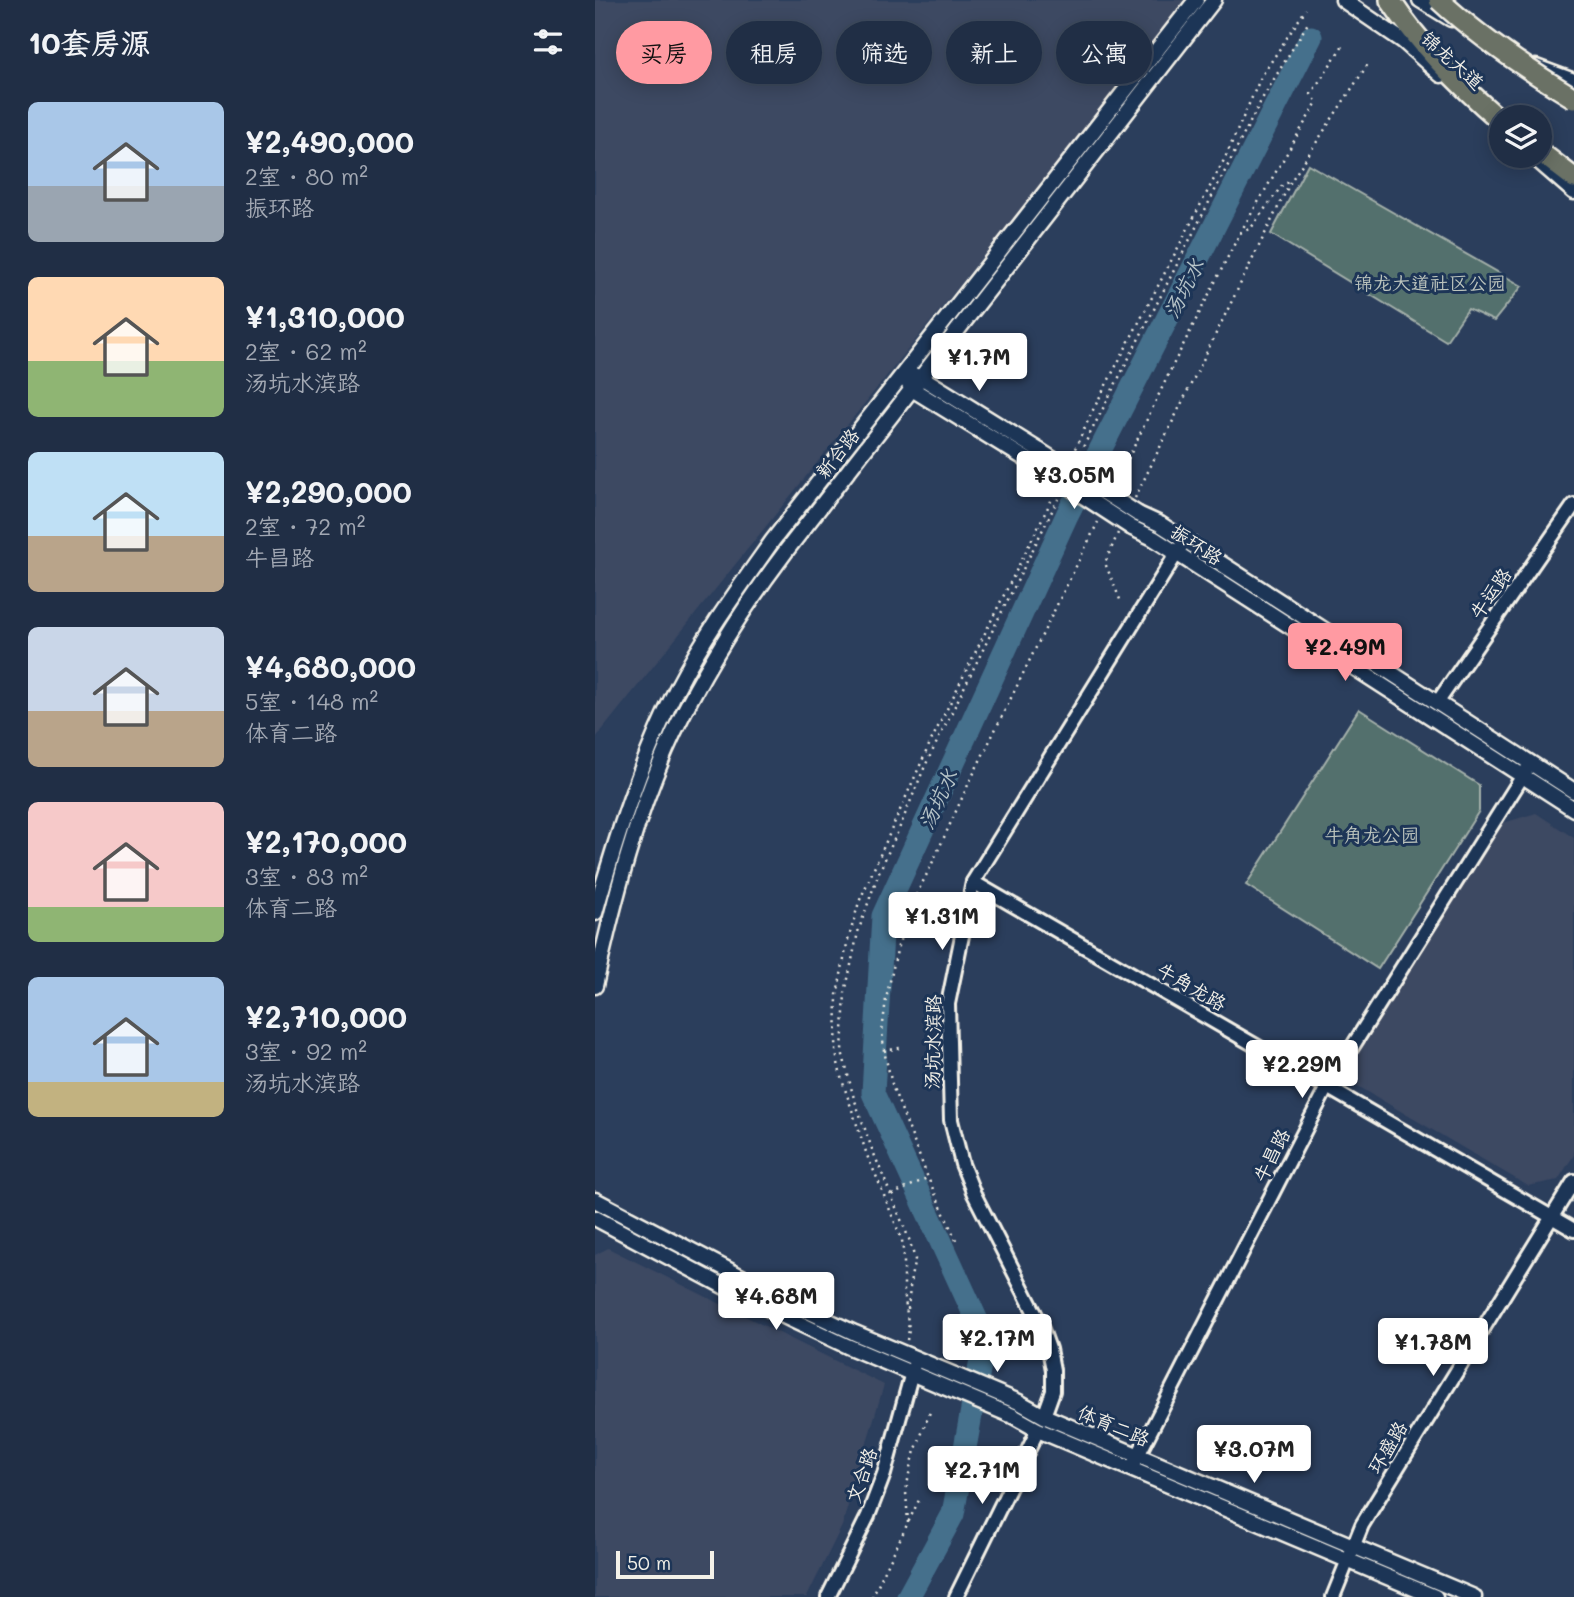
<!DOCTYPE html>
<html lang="zh">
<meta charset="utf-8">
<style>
body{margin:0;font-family:Mali,"LXGW WenKai TC",sans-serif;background:#2d3a50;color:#f1f3f6;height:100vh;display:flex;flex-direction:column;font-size:26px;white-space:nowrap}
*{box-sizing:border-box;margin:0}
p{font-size:23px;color:#a2a8b3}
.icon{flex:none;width:38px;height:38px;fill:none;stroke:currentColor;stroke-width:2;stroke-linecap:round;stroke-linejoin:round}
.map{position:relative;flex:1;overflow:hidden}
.panel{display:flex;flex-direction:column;background:#202e45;width:595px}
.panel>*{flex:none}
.top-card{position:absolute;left:21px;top:21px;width:665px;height:63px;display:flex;gap:14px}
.tools{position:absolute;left:894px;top:105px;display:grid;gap:14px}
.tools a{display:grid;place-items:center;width:63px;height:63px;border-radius:50%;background:#202e45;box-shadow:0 4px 18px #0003,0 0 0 2px #3d4a5e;font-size:35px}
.scale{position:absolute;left:21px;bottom:18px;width:98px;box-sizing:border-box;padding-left:7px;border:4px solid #f4f1e8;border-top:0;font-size:19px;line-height:24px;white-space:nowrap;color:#f4f1e8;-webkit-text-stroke:5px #1d3557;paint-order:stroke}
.price{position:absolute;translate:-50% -60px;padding:0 16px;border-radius:7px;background:#fff;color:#222;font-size:23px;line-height:46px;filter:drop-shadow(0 2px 4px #0008)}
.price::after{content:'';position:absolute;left:50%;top:42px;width:21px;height:16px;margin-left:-10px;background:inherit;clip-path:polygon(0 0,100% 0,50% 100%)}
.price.selected{background:#ff9aa2;color:#111}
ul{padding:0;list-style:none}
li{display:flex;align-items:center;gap:21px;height:175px;padding:0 28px}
li span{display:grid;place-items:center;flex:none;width:196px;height:140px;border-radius:10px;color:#555}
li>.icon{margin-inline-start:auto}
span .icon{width:84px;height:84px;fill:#fffc;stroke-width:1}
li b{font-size:30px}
h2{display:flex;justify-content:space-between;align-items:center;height:84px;padding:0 28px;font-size:30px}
.tag{padding:0 24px;border-radius:32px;background:#202e45;box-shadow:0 4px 18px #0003,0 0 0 2px #3d4a5e;font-size:24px;line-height:63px}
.tag.selected{background:#ff9aa2;color:#111}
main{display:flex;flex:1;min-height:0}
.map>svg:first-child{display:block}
.built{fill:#3c4862}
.green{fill:#536f6d;stroke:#a4b0aa;stroke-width:2}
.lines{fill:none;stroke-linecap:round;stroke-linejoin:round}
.river{stroke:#45708c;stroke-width:23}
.minor-casing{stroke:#f4f1e8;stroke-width:18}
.tertiary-casing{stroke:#f4f1e8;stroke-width:19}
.trunk-casing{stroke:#f4f1e8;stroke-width:24}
.path{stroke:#f4f1e8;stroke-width:2.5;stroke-dasharray:2 5;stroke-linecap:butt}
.minor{stroke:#1d3557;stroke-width:12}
.tertiary{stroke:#1d3557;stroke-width:14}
.trunk{stroke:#6a7165;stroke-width:19}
.tertiary-bridge-casing{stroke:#f4f1e8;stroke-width:19;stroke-linecap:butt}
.trunk-bridge-casing{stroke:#f4f1e8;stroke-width:24;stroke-linecap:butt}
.tertiary-bridge{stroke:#1d3557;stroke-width:14}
.trunk-bridge{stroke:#6a7165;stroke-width:19}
.labels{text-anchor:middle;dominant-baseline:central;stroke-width:6;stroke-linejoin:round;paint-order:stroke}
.street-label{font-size:19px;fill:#f4f1e8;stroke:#1d3557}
.park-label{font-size:19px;fill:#bcc4bd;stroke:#1d3557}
.water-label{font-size:21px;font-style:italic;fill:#b7c4c8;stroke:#1d3557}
</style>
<main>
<section class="panel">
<h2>10套房源<svg class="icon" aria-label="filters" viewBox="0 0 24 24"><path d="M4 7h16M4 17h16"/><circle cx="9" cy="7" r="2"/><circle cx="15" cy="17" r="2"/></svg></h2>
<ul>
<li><span style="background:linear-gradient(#a9c7e8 60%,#9aa5b1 0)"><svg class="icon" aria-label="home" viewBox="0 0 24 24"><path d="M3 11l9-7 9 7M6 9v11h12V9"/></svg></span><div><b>¥2,490,000</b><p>2室 · 80 m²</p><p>振环路</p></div></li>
<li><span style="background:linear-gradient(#ffd9b3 60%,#8fb573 0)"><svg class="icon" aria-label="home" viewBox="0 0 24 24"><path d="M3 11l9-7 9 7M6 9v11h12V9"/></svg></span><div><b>¥1,310,000</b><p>2室 · 62 m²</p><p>汤坑水滨路</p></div></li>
<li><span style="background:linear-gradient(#bfe0f5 60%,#b9a48a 0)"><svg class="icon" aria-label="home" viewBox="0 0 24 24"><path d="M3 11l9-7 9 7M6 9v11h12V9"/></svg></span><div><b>¥2,290,000</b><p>2室 · 72 m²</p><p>牛昌路</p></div></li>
<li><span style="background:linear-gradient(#c9d6e8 60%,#b9a48a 0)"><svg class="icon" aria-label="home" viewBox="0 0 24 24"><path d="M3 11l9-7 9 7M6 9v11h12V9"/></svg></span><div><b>¥4,680,000</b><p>5室 · 148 m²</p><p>体育二路</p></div></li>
<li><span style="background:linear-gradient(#f6c9c9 75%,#8fb573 0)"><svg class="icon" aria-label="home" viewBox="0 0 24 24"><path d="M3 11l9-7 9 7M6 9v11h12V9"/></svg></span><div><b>¥2,170,000</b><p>3室 · 83 m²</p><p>体育二路</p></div></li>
<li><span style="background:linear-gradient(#a9c7e8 75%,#c2b280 0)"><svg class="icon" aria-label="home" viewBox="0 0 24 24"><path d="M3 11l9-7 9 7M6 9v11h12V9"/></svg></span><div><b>¥2,710,000</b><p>3室 · 92 m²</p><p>汤坑水滨路</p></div></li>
</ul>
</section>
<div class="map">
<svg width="979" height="1597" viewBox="0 0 979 1597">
<rect width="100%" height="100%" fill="#2b3e5c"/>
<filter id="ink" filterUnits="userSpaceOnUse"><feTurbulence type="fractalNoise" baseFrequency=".0143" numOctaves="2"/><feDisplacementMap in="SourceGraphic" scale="14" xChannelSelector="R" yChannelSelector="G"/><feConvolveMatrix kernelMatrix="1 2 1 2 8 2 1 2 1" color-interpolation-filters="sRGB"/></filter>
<g filter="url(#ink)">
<g class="built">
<path d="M0,0h594l-594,739z"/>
<path d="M941,813l38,25v317l-16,25 -30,6 -172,-101 -7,-26 151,-235z"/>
<path d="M13,1248l276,137 -42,141 -35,71h-212v-342z"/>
</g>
<g class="green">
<path d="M713,164l214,122 -28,35 -26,-12 -22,32 -175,-107z"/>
<path d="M764,709l120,76v26l-101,158 -132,-84z"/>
</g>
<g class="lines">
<path class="river" d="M313,1597l45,-83 32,-176 -112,-245 10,-177 184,-401 244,-478"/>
<g class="minor-casing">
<g id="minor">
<path d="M842,703l137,-198"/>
<path d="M378,882l601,348"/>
<path d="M449,1416l9,-25v-21l-4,-21 -10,-28 -65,-127 -12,-30 -11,-44 -3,-116 25,-122 212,-342"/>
<path d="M536,1469l196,-382 200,-318"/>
<path d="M233,1597l40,-81 16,-42 30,-109"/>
<path d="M361,1597l82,-167"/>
<path d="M738,1597l29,-72 212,-344"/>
</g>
</g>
<g class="tertiary-casing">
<g id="tertiary">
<path d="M748,0l60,41 38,34"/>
<path d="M825,0l31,19"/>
<path d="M941,67l38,14"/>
<path d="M941,159l38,33"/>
<path d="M317,375l9,2 119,74"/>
<path d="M312,381l5,8 122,75"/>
<path d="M543,514l22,10 414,267"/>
<path d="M537,528l21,10 421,271"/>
<path d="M0,913c22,-78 46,-153 82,-225 27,-52 62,-100 96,-148l423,-540"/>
<path d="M0,986c19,-86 41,-173 79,-254 31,-64 69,-124 112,-181l428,-551"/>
<path d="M0,1200l204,107 56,26 164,69 25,14 430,181"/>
<path d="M0,1218l151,80 48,23 53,25 166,70 25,14 397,167"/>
</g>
</g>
<g class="trunk-casing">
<g id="trunk">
<path d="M795,0c31,46 70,86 111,121"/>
<path d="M945,152l34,26"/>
</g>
</g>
<g class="path">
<path d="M645,233l11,-5 32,-44 7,-2"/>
<path d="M477,455l21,-45 132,-252 36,-81 45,-68"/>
<path d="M482,459l185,-360 46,-76"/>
<path d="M521,484l58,-121 66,-130 77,-131 -6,-8 32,-49"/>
<path d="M540,498l156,-317 77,-117"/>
<path d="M523,533l-13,30 16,39"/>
<path d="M289,1051l20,-4"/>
<path d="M297,1195l35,-17"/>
<path d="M361,1240l-28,-62 -35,-90 -9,-37 -2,-19 4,-33 12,-53 17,-49 15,-29 38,-83 130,-263"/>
<path d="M313,1309l3,-32 4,-18 -6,-20 -37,-90 -19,-54 -11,-44 3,-58 13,-61 21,-60 20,-43 26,-63 134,-269"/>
<path d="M312,1340l2,-10 -5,-39v-31l-2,-20 -27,-67 -6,-12 -28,-84 -5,-24 1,-58 10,-51 12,-42 71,-159 125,-250"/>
<path d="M313,1523l-2,-31 5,-30 19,-50"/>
<path d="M277,1597l47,-97"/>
</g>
<use href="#minor" class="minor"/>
<use href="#tertiary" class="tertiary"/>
<use href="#trunk" class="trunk"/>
<g class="tertiary-bridge-casing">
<g id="tertiary-bridge">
<path d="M445,451l98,63"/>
<path d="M439,464l98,64"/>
</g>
</g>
<g class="trunk-bridge-casing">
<path id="trunk-bridge" d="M844,0c41,38 87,69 135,98"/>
</g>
<use href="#tertiary-bridge" class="tertiary-bridge"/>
<use href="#trunk-bridge" class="trunk-bridge"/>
</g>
</g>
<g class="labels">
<g class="street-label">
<text transform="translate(858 60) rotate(42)">锦龙大道</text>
<text transform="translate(242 453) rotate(-52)">新合路</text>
<text transform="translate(602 544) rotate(33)">振环路</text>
<text transform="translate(895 593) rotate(-55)">牛运路</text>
<text transform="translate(597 986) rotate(30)">牛角龙路</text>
<text transform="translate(337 1042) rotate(-89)">汤坑水滨路</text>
<text transform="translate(676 1155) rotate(-63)">牛昌路</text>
<text transform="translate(519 1425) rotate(23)">体育二路</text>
<text transform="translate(792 1447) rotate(-59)">环盛路</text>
<text transform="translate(266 1475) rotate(-71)">文合路</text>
</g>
<g class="park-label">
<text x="835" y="282">锦龙大道社区公园</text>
<text x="777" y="834">牛角龙公园</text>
</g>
<g class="water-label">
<text transform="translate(588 288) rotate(-63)">汤坑水</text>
<text transform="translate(342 799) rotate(-65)">汤坑水</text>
</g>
</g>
</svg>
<div class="tools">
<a><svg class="icon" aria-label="layers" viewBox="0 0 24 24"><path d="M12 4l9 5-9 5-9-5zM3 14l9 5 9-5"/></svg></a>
</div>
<div class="scale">50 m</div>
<b class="price" style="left:384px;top:393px">¥1.7M</b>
<b class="price" style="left:479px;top:511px">¥3.05M</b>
<b class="price selected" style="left:750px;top:683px">¥2.49M</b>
<b class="price" style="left:347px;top:952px">¥1.31M</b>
<b class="price" style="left:707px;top:1100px">¥2.29M</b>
<b class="price" style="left:181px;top:1332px">¥4.68M</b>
<b class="price" style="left:402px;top:1374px">¥2.17M</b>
<b class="price" style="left:838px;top:1378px">¥1.78M</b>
<b class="price" style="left:659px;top:1485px">¥3.07M</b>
<b class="price" style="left:387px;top:1506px">¥2.71M</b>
<div class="top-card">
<a class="tag selected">买房</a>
<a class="tag">租房</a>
<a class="tag">筛选</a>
<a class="tag">新上</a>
<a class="tag">公寓</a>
</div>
</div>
</main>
